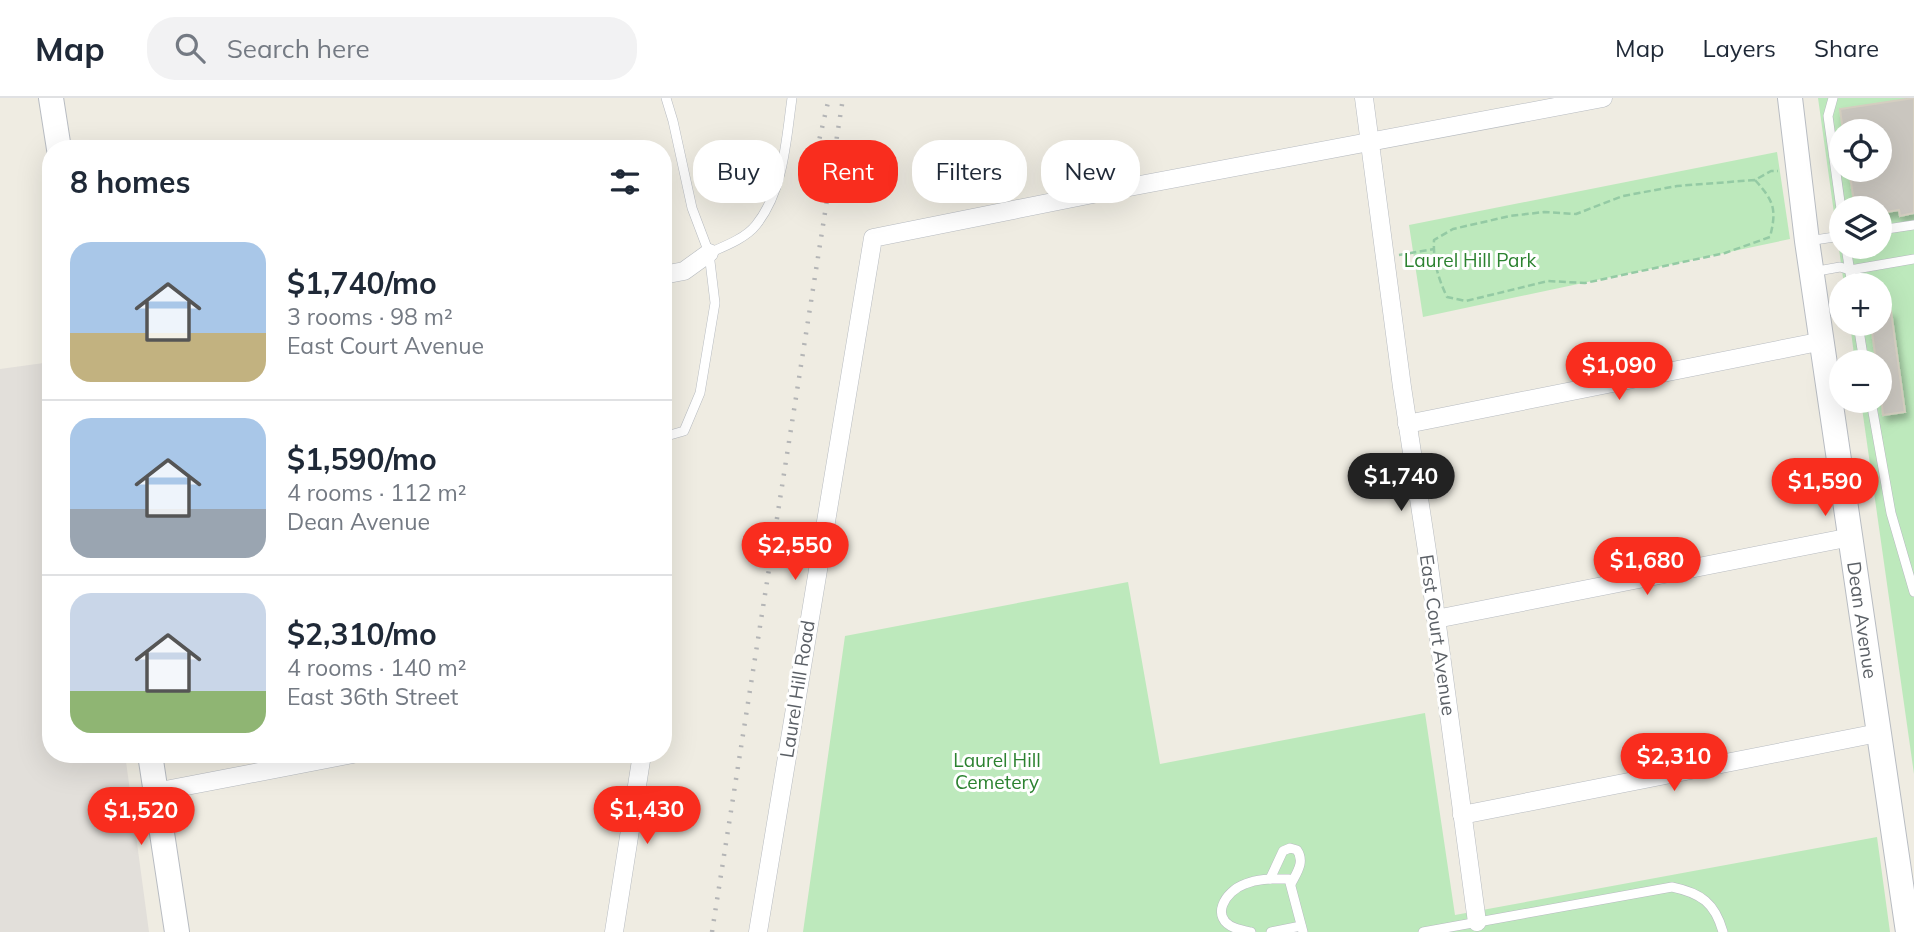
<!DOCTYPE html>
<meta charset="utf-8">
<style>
body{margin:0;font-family:Mulish,sans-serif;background:#f2f2f3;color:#1f2937;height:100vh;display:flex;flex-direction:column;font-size:26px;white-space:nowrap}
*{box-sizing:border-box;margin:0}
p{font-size:23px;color:#747a83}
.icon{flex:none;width:38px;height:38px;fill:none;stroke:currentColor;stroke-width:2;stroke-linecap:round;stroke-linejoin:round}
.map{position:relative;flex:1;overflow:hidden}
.panel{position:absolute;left:42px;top:42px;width:630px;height:623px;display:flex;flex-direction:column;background:#fff;border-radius:28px;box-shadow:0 7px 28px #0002}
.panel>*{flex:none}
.top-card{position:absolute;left:693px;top:42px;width:665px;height:63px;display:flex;gap:14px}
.fabs{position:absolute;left:1829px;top:21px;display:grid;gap:14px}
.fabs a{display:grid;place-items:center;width:63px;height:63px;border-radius:50%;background:#fff;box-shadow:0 7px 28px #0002;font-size:35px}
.price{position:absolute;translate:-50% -60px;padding:0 16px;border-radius:24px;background:#f92d1e;color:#fff;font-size:23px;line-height:46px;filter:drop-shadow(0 2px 4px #0008)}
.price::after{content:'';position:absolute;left:50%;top:42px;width:21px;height:16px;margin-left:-10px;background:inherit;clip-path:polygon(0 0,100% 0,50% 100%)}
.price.on{background:#222;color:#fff}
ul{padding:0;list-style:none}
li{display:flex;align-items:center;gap:21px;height:175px;padding:0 28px}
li+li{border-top:2px solid #e0e1e3}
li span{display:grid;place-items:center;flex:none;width:196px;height:140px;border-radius:21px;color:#555}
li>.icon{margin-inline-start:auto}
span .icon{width:84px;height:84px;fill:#fffc;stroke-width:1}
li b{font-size:30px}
h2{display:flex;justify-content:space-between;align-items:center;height:84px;padding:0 28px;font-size:30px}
.chip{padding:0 24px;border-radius:28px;background:#fff;box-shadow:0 7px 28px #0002;font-size:24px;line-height:63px}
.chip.on{background:#f92d1e;color:#fff}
header{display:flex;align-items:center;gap:42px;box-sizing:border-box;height:98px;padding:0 35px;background:#fff;border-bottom:2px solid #e0e1e3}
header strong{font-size:33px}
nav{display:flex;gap:38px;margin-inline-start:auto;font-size:24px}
.search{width:490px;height:63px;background:#f2f2f3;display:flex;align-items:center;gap:18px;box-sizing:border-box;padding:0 24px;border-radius:28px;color:#747a83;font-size:26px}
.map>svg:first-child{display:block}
.industrial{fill:#e2dfda}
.green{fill:#bde9bc;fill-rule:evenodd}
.building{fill:#cac6bf;stroke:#d4cec0;stroke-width:2;filter:url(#shadow)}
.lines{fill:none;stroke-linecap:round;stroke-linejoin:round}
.lane-casing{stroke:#b7bbc0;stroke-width:10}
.street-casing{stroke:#b7bbc0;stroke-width:19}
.secondary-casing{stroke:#b8bcc2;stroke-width:26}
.path{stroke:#94caa4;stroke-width:2.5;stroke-dasharray:7 3.5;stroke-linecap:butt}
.lane{stroke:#fff;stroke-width:9}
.street{stroke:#fff;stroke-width:18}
.secondary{stroke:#fff;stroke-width:24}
.rail{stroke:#b4b5b6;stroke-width:4.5;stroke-dasharray:2 9;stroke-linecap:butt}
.labels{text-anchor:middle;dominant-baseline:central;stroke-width:6;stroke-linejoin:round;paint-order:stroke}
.park-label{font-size:19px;fill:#2c8230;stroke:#fff}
.street-label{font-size:19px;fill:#5a5f65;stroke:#fff}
</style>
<header>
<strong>Map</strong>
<div class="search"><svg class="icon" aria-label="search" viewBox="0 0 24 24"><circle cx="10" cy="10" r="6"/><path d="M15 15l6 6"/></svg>Search here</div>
<nav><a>Map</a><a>Layers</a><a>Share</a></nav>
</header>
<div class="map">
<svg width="1914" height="834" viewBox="0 0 1914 834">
<defs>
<filter id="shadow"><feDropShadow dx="3.5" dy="6" stdDeviation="3.5" flood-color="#0004"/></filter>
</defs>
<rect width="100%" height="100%" fill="#efece2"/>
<path class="industrial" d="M51,264v392h74l24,178h-149v-563z"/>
<g class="green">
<path d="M1818,0h96v676l-53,-373h19v-39h-25l-5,-38h30v-39h-36zM1841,33h39v39h-39zM1841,110h39v39h-39z"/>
<path d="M1777,54l13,87 -367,78 -14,-92z"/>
<path d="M1128,484l32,182 265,-51 30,202 422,-78 13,95h-1087l42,-296z"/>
</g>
<g class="building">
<path d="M1914,0v115l-14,3 -1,-6 -19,3v-5h-25l-6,-38h31v-39h-37l-3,-22z"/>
<path d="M1891,213l14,101 -22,3 -3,-29v-24h-4l-5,-38h9v-11z"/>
</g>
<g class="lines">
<g class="lane-casing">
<g id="lane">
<path d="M1833,0l-5,18 13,93"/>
<path d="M1880,132l34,-5"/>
<path d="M1808,143l33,-5"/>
<path d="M1846,149l6,38"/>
<path d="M709,155c16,-7 37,-15 47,-28 28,-35 30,-85 36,-127"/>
<path d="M1812,174l28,-5 10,3 64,-11"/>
<path d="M1858,226l6,38"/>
<path d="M1871,303l20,112 23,79"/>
<path d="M663,339l21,-6 16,-38 15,-90 -6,-50 -17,-45 -19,-87 -7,-23"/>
<path d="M1270,781l13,-28 7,-3 7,2c8,12 0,22 -6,34"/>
<path d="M1251,834c-5,-1 -11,-2 -16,-4 -26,-10 -10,-37 10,-44 14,-6 29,-5 44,-5l14,53"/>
<path d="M1271,834l30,-6"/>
<path d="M1423,834l249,-45c29,6 43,16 51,45"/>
</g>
</g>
<g class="street-casing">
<g id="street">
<path d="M1364,0l38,289 25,164 50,371"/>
<path d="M663,177l21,-4 25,-18"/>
<path d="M1407,326l416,-83"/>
<path d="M1436,521l415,-82"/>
<path d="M155,694l198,-38"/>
<path d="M1462,717l416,-82"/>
<path d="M614,834l28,-178"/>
<path d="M758,834l115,-694 235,-47 495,-93"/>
</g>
</g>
<g class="secondary-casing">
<g id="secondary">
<path d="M51,0l8,51"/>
<path id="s1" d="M1790,0l17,143 101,691"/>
<path d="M150,656l27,178"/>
</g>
</g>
<g class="path">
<path d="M1755,82c19,21 22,29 15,57l-45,16 -140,30 -37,-2 -82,20 -19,-4c-9,-19 -14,-36 -13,-57l19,-11 57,-13 34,-4 32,2 47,-18 54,-10 78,-6 16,-9h7"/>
<path d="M1399,157l35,-6"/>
</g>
<use href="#lane" class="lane"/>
<use href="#street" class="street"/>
<use href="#secondary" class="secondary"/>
<g class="rail">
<path d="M807,94l22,-94"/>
<path d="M712,834l131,-834"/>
</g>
</g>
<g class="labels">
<g class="park-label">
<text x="1470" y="162">Laurel Hill Park</text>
<text x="997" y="662">Laurel Hill<tspan x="997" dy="22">Cemetery</tspan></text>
</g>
<g class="street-label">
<text stroke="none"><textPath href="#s1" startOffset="527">Dean Avenue</textPath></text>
<text transform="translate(1438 537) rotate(82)">East Court Avenue</text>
<text transform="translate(797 591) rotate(-81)">Laurel Hill Road</text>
</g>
</g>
</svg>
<div class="fabs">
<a><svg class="icon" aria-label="locate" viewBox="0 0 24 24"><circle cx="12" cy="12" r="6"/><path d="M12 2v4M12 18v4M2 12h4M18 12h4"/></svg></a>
<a><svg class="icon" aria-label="layers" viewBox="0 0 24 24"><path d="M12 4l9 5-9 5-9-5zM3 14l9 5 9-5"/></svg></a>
<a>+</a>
<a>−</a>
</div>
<b class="price" style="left:1619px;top:304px">$1,090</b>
<b class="price on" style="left:1401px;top:415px">$1,740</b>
<b class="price" style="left:1825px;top:420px">$1,590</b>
<b class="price" style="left:795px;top:484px">$2,550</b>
<b class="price" style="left:1647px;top:499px">$1,680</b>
<b class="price" style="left:1674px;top:695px">$2,310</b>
<b class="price" style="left:647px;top:748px">$1,430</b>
<b class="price" style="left:141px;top:749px">$1,520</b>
<div class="top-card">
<a class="chip">Buy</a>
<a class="chip on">Rent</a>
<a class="chip">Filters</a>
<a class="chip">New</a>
</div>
<section class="panel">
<h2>8 homes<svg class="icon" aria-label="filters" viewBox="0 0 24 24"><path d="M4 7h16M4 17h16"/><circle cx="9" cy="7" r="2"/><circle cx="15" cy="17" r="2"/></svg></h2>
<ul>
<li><span style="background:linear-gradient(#a9c7e8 65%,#c2b280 0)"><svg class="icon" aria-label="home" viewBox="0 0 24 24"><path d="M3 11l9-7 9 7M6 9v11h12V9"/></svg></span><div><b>$1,740/mo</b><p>3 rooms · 98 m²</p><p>East Court Avenue</p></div></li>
<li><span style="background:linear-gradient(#a9c7e8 65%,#9aa5b1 0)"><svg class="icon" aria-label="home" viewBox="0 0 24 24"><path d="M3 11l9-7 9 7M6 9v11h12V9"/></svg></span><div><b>$1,590/mo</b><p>4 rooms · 112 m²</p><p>Dean Avenue</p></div></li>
<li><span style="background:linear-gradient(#c9d6e8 70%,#8fb573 0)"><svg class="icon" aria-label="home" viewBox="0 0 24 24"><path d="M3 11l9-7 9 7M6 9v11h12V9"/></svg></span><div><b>$2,310/mo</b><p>4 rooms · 140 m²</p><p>East 36th Street</p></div></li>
</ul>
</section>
</div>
